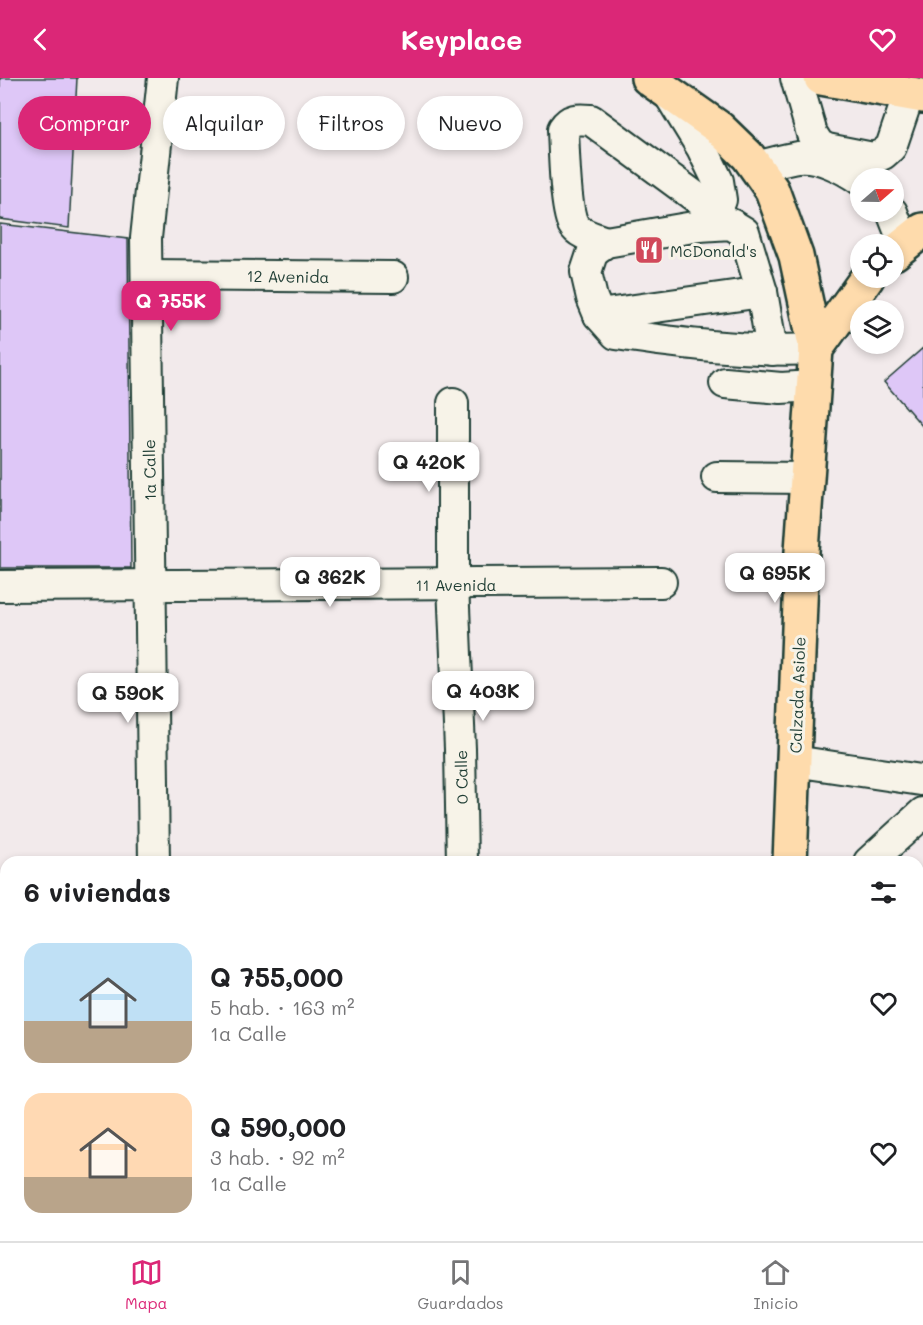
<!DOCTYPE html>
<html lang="es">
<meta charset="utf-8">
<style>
body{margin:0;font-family:Mali,sans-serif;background:#f2f2f2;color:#202124;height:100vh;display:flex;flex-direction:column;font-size:22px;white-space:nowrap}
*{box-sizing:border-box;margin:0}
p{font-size:20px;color:#757577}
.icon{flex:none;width:33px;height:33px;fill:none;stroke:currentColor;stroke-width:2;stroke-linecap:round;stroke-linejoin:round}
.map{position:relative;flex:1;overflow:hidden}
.panel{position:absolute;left:0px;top:778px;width:924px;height:386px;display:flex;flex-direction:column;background:#fff;border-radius:18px 18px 0 0;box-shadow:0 3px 9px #0003}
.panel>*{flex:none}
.banner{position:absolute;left:18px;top:18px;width:600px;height:54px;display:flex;gap:12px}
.needle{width:39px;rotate:70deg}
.controls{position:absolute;left:850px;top:90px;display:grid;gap:12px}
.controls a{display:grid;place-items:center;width:54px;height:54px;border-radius:50%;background:#fff;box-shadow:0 3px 9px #0003;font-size:30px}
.price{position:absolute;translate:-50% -51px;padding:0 14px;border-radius:12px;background:#fff;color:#222;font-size:20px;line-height:39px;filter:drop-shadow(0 2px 3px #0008)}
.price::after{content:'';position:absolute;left:50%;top:36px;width:18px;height:14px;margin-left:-9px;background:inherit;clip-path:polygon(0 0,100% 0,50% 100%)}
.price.on{background:#db2777;color:#fff}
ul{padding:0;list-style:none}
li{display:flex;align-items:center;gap:18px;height:150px;padding:0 24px}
li span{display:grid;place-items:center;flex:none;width:168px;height:120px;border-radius:18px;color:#555}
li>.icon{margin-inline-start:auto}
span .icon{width:72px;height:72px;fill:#fffc;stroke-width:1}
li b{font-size:26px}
h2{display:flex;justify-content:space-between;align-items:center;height:72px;padding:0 24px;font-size:26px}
.tag{padding:0 21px;border-radius:27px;background:#fff;box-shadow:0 3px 9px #0003;font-size:21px;line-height:54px}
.tag.on{background:#db2777;color:#fff}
header{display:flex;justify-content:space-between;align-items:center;height:78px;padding:0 24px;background:#db2777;color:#fff;font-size:27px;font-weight:800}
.dock{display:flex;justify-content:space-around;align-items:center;height:84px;border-top:2px solid #e0e0e0;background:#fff;font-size:16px;color:#757577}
.dock a{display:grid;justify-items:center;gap:3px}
.dock .on{color:#db2777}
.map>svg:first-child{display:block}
.building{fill:#dec7f7;stroke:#1f3d34;stroke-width:1.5}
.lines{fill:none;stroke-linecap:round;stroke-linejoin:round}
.minor-casing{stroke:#1f3d34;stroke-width:34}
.major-casing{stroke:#1f3d34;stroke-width:38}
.highway-casing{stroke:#1f3d34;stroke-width:38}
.minor{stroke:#f7f3e8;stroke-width:30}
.major{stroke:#fedbac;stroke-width:33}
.highway{stroke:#fedbac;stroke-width:33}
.labels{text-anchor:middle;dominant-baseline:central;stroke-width:6;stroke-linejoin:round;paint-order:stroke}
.poi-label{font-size:16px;fill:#1f3d34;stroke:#f7f3e8;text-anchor:start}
.street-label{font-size:16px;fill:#1f3d34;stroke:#f7f3e8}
</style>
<header><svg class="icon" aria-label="back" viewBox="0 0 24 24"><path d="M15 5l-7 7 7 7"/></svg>Keyplace<svg class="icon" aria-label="heart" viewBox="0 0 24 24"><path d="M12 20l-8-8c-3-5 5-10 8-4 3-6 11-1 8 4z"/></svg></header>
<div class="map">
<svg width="923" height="1163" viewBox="0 0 923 1163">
<rect width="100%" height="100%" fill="#f2eaeb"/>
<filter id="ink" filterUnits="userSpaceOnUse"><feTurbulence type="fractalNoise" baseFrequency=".0167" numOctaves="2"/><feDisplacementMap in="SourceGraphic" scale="12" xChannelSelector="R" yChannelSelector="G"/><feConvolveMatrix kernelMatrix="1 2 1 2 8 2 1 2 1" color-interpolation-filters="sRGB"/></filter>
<g filter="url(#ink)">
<g class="building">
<path d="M0,0h77l-8,150 -69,-9z"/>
<path d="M0,146l128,15 3,329h-131z"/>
<path d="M923,270v79l-39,-45z"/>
</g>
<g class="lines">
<g class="minor-casing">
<g id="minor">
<path d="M796,0l16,56 7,11 8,4 46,9 10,-4 8,-7 18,-53"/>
<path d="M667,13l35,57 16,33 3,19 -5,12 -17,14 -93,16 -13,9 -7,21 6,26 7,17 17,19c66,10 133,18 200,15"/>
<path d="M755,89c14,-3 29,-8 43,-10 21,-2 46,11 63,23"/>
<path d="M892,134l12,31"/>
<path d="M699,148l32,-2 13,8 18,60 10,58"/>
<path d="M606,164c-10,-4 -27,-7 -33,-18 -8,-17 -9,-73 -10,-95 7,-11 15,-10 28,-9l125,92"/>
<path d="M147,197l246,2"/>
<path d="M599,237l163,-23"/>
<path d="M725,305l56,5 32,-2"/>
<path d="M453,325v181l7,165 2,113"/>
<path d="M717,399l90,1"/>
<path d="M0,508l661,-4"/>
<path d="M794,683l127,19"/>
<path d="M154,784l-8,-624 17,-160"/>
<path d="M869,784l54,-49"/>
<path d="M918,1059l5,-3"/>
<path d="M918,1087l5,1"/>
<path d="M156,1158v5"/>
<path d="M427,1163l7,-5"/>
<path d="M561,1163l3,-5"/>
<path d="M811,1163v-5"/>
<path d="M855,1163l3,-5"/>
</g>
</g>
<g class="major-casing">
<g id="major">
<path d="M894,175l29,-23"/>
<path d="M790,784l12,-311 14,-202 51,-71"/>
<path d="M0,819h6"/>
<path d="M772,1163v-5"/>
</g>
</g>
<g class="highway-casing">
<g id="highway">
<path d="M648,0l71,50 29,28 24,34 24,66 20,93"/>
<path d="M821,0l102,18"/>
</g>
</g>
<use href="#minor" class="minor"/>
<use href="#major" class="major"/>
<use href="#highway" class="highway"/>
</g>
</g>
<defs>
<g id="restaurant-square" transform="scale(1.5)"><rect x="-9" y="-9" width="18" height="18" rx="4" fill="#d1495b" stroke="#f7f3e8"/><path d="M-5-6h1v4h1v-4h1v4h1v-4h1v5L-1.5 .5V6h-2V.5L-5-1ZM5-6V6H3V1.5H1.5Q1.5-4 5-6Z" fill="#fff"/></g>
</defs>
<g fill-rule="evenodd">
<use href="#restaurant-square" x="649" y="172"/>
</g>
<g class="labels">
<g class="poi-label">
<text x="670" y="172">McDonald's</text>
</g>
<g class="street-label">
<text transform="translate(288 198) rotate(1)">12 Avenida</text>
<text transform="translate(149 392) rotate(-91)">1a Calle</text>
<text x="456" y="506">11 Avenida</text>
<text transform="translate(797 617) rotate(-88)">Calzada Asiole</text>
<text transform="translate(461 699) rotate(-91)">0 Calle</text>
</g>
</g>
</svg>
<div class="controls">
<a><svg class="needle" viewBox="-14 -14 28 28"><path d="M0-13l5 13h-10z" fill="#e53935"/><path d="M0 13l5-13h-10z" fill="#757577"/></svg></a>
<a><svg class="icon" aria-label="locate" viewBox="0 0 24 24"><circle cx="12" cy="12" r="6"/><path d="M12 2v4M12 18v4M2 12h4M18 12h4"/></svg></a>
<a><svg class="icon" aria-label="layers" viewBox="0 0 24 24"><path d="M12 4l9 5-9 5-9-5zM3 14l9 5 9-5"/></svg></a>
</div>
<b class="price on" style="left:171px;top:254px">Q 755K</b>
<b class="price" style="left:429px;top:415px">Q 420K</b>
<b class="price" style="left:775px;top:526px">Q 695K</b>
<b class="price" style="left:330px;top:530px">Q 362K</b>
<b class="price" style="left:483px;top:644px">Q 403K</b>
<b class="price" style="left:128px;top:646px">Q 590K</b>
<div class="banner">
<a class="tag on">Comprar</a>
<a class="tag">Alquilar</a>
<a class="tag">Filtros</a>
<a class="tag">Nuevo</a>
</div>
<section class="panel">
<h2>6 viviendas<svg class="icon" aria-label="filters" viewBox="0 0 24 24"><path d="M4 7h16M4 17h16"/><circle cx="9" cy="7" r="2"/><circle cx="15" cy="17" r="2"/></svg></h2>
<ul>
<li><span style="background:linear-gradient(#bfe0f5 65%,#b9a48a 0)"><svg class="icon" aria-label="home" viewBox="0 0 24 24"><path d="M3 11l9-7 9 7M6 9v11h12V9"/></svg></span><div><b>Q 755,000</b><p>5 hab. · 163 m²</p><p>1a Calle</p></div><svg class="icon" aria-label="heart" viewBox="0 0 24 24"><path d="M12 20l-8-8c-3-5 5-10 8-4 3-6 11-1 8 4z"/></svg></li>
<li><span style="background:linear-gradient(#ffd9b3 70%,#b9a48a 0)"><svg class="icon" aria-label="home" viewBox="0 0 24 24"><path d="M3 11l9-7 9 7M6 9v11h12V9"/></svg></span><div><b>Q 590,000</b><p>3 hab. · 92 m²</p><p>1a Calle</p></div><svg class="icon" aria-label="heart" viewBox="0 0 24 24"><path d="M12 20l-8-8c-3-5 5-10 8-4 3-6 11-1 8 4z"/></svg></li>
</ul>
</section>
</div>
<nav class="dock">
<a class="on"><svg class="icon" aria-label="map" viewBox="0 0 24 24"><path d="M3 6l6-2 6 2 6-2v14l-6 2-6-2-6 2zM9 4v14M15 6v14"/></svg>Mapa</a>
<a><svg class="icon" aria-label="saved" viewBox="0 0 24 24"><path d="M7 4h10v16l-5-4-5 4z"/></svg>Guardados</a>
<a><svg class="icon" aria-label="home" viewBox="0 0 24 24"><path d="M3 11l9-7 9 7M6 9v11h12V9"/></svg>Inicio</a>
</nav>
